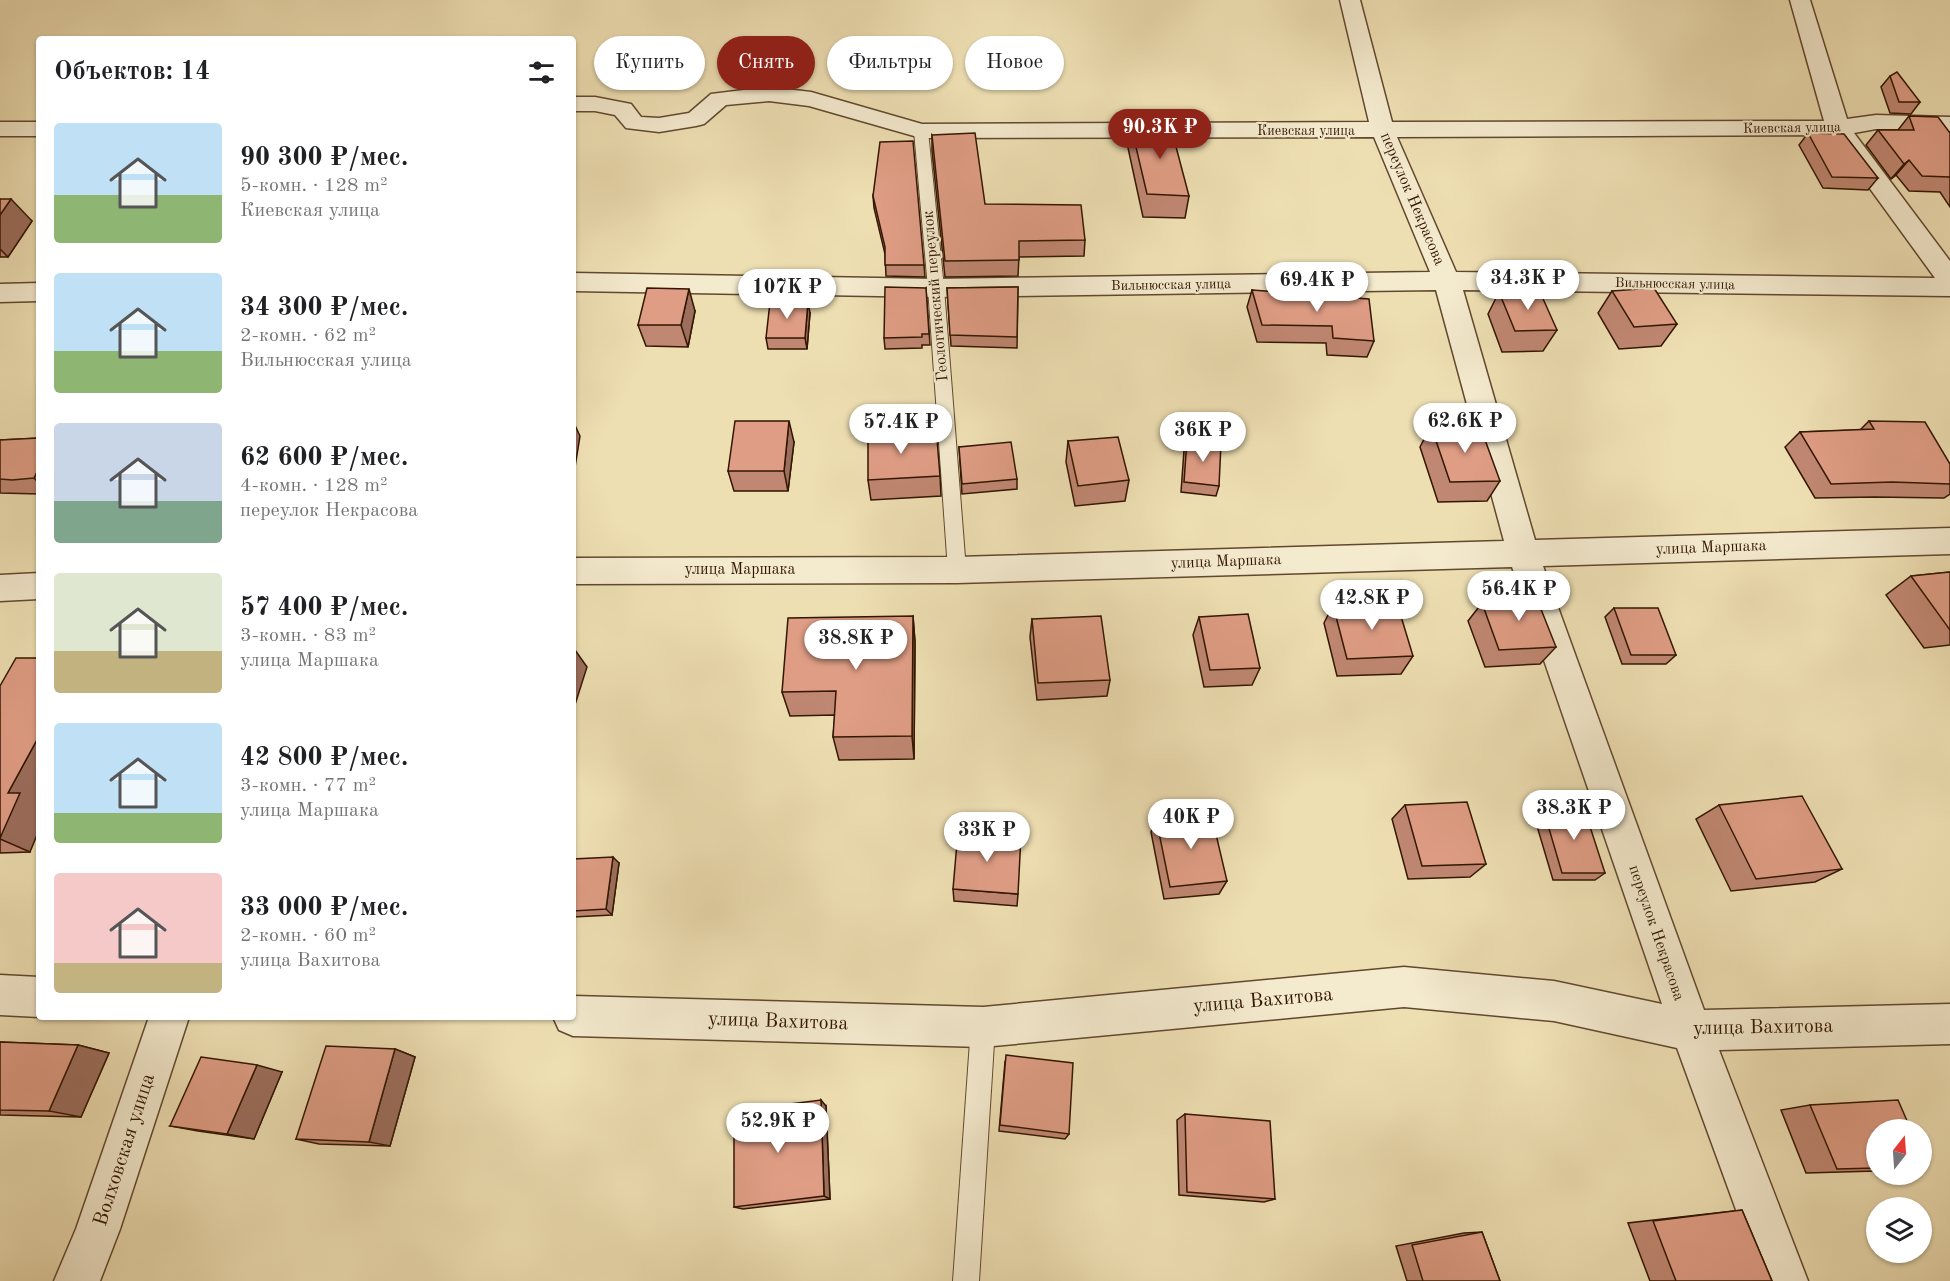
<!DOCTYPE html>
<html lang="ru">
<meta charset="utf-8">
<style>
body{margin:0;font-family:"Old Standard TT",serif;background:#f6f6f6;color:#202124;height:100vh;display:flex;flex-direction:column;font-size:22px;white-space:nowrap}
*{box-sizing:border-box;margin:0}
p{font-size:20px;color:#757577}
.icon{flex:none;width:33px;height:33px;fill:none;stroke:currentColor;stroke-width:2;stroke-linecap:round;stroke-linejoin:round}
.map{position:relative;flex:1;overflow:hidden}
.sheet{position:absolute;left:36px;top:36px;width:540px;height:984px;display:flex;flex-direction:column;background:#fff;border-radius:6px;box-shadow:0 2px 4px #0004}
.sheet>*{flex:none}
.banner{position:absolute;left:594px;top:36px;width:570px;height:54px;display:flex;gap:12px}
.needle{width:39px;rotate:17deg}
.fabs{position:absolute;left:1866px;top:1119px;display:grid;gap:12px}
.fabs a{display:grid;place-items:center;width:66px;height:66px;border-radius:50%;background:#fff;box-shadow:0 2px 4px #0004;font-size:30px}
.price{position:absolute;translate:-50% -51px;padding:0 14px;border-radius:21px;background:#fff;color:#222;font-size:20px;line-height:39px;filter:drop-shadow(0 2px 3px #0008)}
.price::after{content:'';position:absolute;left:50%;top:36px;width:18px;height:14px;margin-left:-9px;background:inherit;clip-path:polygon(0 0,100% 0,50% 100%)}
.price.active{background:#8f2418;color:#fff}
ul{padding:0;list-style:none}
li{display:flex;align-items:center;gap:18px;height:150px;padding:0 18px}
li span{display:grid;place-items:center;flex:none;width:168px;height:120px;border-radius:6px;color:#555}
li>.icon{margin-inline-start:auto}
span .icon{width:72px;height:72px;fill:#fffc;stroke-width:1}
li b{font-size:26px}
h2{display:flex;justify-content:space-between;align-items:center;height:72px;padding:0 18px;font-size:26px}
.pill{padding:0 21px;border-radius:27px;background:#fff;box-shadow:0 2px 4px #0004;font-size:21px;line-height:54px}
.pill.active{background:#8f2418;color:#fff}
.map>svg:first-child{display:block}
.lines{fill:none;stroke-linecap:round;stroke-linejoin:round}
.service-casing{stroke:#61482d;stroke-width:2}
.minor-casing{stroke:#61482d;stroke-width:3}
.service{fill:#f4eace;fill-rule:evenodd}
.minor{fill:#f4eace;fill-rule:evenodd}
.wall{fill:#c08772;stroke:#321600;stroke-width:1.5}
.shaded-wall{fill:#9c6e5d;stroke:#321600;stroke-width:1.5}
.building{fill:#df9d85;stroke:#321600;stroke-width:1.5}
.labels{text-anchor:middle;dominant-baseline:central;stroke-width:4.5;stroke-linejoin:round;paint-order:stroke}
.far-street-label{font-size:14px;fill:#321600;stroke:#f4eace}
.street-label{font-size:16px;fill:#321600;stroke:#f4eace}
.near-street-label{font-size:20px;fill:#321600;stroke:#f4eace}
</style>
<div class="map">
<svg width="1950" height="1281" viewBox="0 0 1950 1281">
<rect width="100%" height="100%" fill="#eedfb3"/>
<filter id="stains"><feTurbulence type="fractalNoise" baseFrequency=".00333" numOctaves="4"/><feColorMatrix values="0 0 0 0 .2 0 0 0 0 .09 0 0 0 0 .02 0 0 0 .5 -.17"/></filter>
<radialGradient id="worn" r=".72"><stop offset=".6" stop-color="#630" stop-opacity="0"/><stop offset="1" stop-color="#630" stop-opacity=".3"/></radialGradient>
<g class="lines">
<g class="service-casing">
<g id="service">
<path d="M921,127l7,4 16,157 22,282 -2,5 -7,3 -7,-3 -2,-5 -20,-282 -14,-157z"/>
<path d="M983,1015l8,4 4,8 -16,254h-26l18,-254 4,-8z"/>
</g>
</g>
<g class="minor-casing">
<g id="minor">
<path d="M1340,0h20l32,122 432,-1 -34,-121h20l37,119 29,-4 74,2v14l-74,-2 -22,4 96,128v35l-487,-6 72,250 415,-12v26l-407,12 161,444 246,-6v40l-231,6 89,231h-46l-85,-233 -123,-27 -150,-14 -421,40 -410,-11 -14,-6 -6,-13h20v-21l410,11 421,-40 150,14 108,23 -150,-437 -555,16 -384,1v-26l384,-1 547,-16 -68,-251 -500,7 -363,-6v-18l363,6 494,-7 -56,-135 -453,1 -112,-32 -40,-5 -43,4 -22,19 -8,2 -37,6 -33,-4 -11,-13 -20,-4h-22v-14h22l36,7 10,13 18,1 30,-5 22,-19 58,-7 42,5 111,32 447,-2zM1831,135l104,143 -479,-6 -59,-135z"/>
<rect x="0" y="122" width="39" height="14"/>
<path d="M39,283v18l-39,1v-18z"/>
<path d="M39,573v26l-39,2v-26z"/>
<path d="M0,975l39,2v40l-39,-2z"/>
<path d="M149,1017h40l-69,212 -20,52h-46l22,-52z"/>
</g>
</g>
<use href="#service" class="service"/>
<use href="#minor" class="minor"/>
</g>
<g class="wall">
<path d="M1890,76l30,26 -9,12 -21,-1 -9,-26z"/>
<path d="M1909,116l41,17v74l-10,-15 -31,-1 -13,-16 -5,4 -25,-34 12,-15h20z"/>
<path d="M1131,126l58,70 -4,22 -42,-1 -15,-69z"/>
<path d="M1808,133l70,45 -10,12 -45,-2 -24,-43z"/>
<path d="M932,135l53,69 100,36 -1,16 -65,1 -1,19 -73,1 -13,-126z"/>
<path d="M873,196l51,69 1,12 -39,-1 -1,-22 -11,-46z"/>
<path d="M0,199l32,22 -24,36h-8z"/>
<path d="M1018,287l-1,61 -66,-2 -4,-58z"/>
<path d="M926,288l4,57h-8v3l-37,1 -1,-11z"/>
<path d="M1252,290l122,51 -7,16 -40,-2 -1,-12 -69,-1 -10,-35z"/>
<path d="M1612,291l65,33 -16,22 -42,3 -21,-36z"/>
<path d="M1499,292l58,38 -14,21 -41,1 -14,-38z"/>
<path d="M695,311l-7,36 -42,-1 -8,-21z"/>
<path d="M810,313l-3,36h-39l-2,-11z"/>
<path d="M1869,421l81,43v30l-6,4 -69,-1 -60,1 -30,-51 15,-15 60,-2z"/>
<path d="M1431,426l69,55 -13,20 -49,1 -18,-55z"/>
<path d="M913,428l1,13 26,35 1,20 -70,4 -3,-20z"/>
<path d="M39,438v56l-39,-1v-53z"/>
<path d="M1187,440l32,46 -3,10 -35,-4 3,-42z"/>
<path d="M1068,441l61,39 -4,21 -50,5 -9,-44z"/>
<path d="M794,442l-6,49h-54l-6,-20z"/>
<path d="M959,447l58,32v10l-55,5z"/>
<path d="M1950,572v73l-26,3 -38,-53 25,-19z"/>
<path d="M1482,603l74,44 -16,17 -55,3 -17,-46z"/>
<path d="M1333,605l80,51 -12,18 -64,2 -13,-53z"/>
<path d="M1614,608l62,47 -10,9h-44l-17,-47z"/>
<path d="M913,616l2,26 -1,117 -75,1 -6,-23 2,-22 -45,1 -8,-24z"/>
<path d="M1199,617l61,51 -8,17 -48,2 -11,-52z"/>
<path d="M1032,619l78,61 -3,16 -70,4 -7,-63z"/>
<path d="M0,686l30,166 -30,1z"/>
<path d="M1405,805l81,59 -16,13 -62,2 -16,-60z"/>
<path d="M1719,805l123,64 -27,13 -84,9 -35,-72z"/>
<path d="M1543,808l62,65 -10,7h-42l-19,-64z"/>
<path d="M1156,818l71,63 -8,13 -55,5 -13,-67z"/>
<path d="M573,859l46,4 -7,52 -39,2z"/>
<path d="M953,889l65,5 -1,12 -63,-5z"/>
<path d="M0,1042l78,3 31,8 -28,64 -81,-2z"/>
<path d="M395,1049l20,8 -25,89 -71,-2 -23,-5z"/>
<path d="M1005,1062l64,72 -4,5 -66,-8z"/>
<path d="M282,1072l-28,67 -56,-8 -28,-5z"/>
<path d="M1810,1105l66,25v41l-70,2 -25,-63z"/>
<path d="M826,1106l4,93 -87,10 -9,-2z"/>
<path d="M1185,1114l90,85 -11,3 -85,-7 -2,-75z"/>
<path d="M1742,1210l30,71h-122l-22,-58z"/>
<path d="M1482,1232l18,49h-93l-11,-35 68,-13z"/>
</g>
<g class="shaded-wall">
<path d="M1909,160l-13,15 -5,4 13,-15z"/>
<path d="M11,199l21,22 -24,36 -8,-8v-34z"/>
<path d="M689,289l6,22 -7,36 -7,-22z"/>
<path d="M808,302l2,11 -3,36 -2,-11z"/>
<path d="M573,421l7,15 -6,37 -1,-2z"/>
<path d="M789,421l5,21 -6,49 -4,-20z"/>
<path d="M39,468v15l-5,-5z"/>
<path d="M913,616l2,26 -1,117 -2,-23z"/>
<path d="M575,650l12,17 -14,44v-53z"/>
<path d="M39,736v94l-9,22 -30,-13 8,-46z"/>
<path d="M613,857l6,6 -7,52 -6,-6z"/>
<path d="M78,1045l31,8 -28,64 -32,-6z"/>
<path d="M395,1049l20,8 -25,89 -21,-4z"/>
<path d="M257,1065l25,7 -28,67 -27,-5z"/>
<path d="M821,1100l5,6 4,93 -6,-3z"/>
</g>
<g class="building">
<path d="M1897,72l23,30h-21l-9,-26z"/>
<path d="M1909,116l29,1 12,16v44l-28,-1 -13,-16 -5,4 -26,-34h36z"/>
<path d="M1170,124l19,72 -42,-2 -16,-68z"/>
<path d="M975,133l10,71 96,1 4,35 -66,1v19l-74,1 -13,-126z"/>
<path d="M1808,133l36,1 34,44 -46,-1z"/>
<path d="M913,141l11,124h-39v-18l-12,-51 7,-54z"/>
<path d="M0,199h11l-11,16z"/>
<path d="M885,287l41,1 3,46h-7v3l-38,1z"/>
<path d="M1018,287l-1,50 -67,-2 -3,-47z"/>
<path d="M647,288l42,1 -8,36h-43z"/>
<path d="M1654,288l23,36 -43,3 -22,-36z"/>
<path d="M1252,290l117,9 5,42 -41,-3 -1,-12 -70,-1z"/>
<path d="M1499,292h41l17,38 -42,1z"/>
<path d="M770,302h38l-3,36h-39z"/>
<path d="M735,421h54l-5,50h-56z"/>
<path d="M1869,421l56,1 25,42v20l-58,-2 -61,2 -31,-52 74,-3z"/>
<path d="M1431,426h49l20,55 -50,1z"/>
<path d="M913,428l1,13 23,-2 3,37 -72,4v-50z"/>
<path d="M1118,437l11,43 -51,6 -10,-45z"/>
<path d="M39,438v30l-5,10 -22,2 -12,-1v-39z"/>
<path d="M1187,440l34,4 -2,42 -35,-4z"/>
<path d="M1011,442l6,37 -55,5 -3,-37z"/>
<path d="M1950,572v58l-39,-54z"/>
<path d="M1533,589l23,58 -57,3 -17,-47z"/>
<path d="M1397,603l16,53 -66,3 -14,-54z"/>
<path d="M1614,608h44l18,47h-45z"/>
<path d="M1248,614l12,54 -50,2 -11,-53z"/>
<path d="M913,616l-1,120 -79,1 3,-46 -54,1 6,-74z"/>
<path d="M1101,616l9,64 -72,3 -6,-64z"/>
<path d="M16,658h23v78l-31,57h12l-20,45v-152z"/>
<path d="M1802,796l40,73 -86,10 -37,-74z"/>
<path d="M1467,802l19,62 -64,2 -17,-61z"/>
<path d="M1543,808h41l21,65h-43z"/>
<path d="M1211,813l16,68 -57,6 -14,-69z"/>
<path d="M958,831l63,5 -3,58 -65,-5z"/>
<path d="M613,857l-7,52 -33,2v-52z"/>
<path d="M0,1042l78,3 -29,66 -49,-1z"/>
<path d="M326,1046l69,3 -26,93 -73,-3z"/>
<path d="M1006,1055l67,8 -4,71 -69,-9z"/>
<path d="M201,1057l56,8 -30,69 -57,-8z"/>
<path d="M821,1100l3,96 -90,11v-96z"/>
<path d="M1898,1100l13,30h-35v38l-39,1 -27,-64z"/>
<path d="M1185,1114l85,7 5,78 -88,-7z"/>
<path d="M1922,1153l5,13h-5z"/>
<path d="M1742,1210l30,71h-96l-23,-60z"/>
<path d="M1482,1232l18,49h-77l-11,-36z"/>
</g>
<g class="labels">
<g class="far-street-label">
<text transform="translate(1792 128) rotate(-1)">Киевская улица</text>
<text x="1306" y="131">Киевская улица</text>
<text transform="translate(1675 284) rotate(1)">Вильнюсская улица</text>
<text transform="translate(1171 285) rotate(-1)">Вильнюсская улица</text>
</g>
<g class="street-label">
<text transform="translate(1412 199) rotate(67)">переулок Некрасова</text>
<text transform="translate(936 296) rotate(-95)">Геологический переулок</text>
<text transform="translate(1711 548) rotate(-2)">улица Маршака</text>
<text transform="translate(1226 562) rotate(-2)">улица Маршака</text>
<text x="740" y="570">улица Маршака</text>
<text transform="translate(1656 933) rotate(71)">переулок Некрасова</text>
</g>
<g class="near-street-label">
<text transform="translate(1263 1001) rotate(-5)">улица Вахитова</text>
<text transform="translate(778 1022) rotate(2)">улица Вахитова</text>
<text transform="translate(1763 1028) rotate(-1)">улица Вахитова</text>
<text transform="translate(125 1150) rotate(-72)">Волховская улица</text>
</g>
</g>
<rect width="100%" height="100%" filter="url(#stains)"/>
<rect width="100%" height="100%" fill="url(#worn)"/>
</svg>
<div class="fabs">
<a><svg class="needle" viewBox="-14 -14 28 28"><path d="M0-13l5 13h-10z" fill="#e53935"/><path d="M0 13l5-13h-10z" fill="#757577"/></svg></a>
<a><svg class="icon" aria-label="layers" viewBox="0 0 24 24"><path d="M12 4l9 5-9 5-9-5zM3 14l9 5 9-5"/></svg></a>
</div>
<b class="price active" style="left:1160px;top:160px">90.3K ₽</b>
<b class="price" style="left:1528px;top:311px">34.3K ₽</b>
<b class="price" style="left:1317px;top:313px">69.4K ₽</b>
<b class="price" style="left:787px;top:320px">107K ₽</b>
<b class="price" style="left:1465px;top:454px">62.6K ₽</b>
<b class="price" style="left:901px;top:455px">57.4K ₽</b>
<b class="price" style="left:1203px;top:463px">36K ₽</b>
<b class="price" style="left:1519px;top:622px">56.4K ₽</b>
<b class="price" style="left:1372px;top:631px">42.8K ₽</b>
<b class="price" style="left:856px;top:671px">38.8K ₽</b>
<b class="price" style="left:1574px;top:841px">38.3K ₽</b>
<b class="price" style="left:1191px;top:850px">40K ₽</b>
<b class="price" style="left:987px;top:863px">33K ₽</b>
<b class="price" style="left:778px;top:1154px">52.9K ₽</b>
<div class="banner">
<a class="pill">Купить</a>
<a class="pill active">Снять</a>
<a class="pill">Фильтры</a>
<a class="pill">Новое</a>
</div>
<section class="sheet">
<h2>Объектов: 14<svg class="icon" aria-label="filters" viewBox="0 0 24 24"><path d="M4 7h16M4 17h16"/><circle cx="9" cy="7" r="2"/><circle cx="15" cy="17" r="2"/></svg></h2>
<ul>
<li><span style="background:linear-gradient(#bfe0f5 60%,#8fb573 0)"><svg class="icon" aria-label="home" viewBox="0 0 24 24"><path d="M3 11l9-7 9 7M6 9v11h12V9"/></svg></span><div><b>90 300 ₽/мес.</b><p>5-комн. · 128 m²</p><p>Киевская улица</p></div></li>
<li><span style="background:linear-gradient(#bfe0f5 65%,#8fb573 0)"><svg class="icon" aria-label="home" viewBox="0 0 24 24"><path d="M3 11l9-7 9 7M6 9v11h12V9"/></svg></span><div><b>34 300 ₽/мес.</b><p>2-комн. · 62 m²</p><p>Вильнюсская улица</p></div></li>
<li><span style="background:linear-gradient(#c9d6e8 65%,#7fa58c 0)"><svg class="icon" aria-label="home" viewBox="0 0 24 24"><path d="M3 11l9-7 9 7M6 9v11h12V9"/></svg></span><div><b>62 600 ₽/мес.</b><p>4-комн. · 128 m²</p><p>переулок Некрасова</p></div></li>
<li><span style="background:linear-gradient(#dfe7d0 65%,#c2b280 0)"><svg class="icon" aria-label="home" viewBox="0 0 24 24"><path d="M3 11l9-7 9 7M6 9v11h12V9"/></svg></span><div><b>57 400 ₽/мес.</b><p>3-комн. · 83 m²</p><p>улица Маршака</p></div></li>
<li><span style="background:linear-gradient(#bfe0f5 75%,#8fb573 0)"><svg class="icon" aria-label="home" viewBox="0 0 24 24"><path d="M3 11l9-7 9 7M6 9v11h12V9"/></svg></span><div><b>42 800 ₽/мес.</b><p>3-комн. · 77 m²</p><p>улица Маршака</p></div></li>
<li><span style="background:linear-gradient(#f6c9c9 75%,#c2b280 0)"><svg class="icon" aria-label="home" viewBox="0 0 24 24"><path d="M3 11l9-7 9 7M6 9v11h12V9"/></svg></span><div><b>33 000 ₽/мес.</b><p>2-комн. · 60 m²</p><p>улица Вахитова</p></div></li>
</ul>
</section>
</div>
